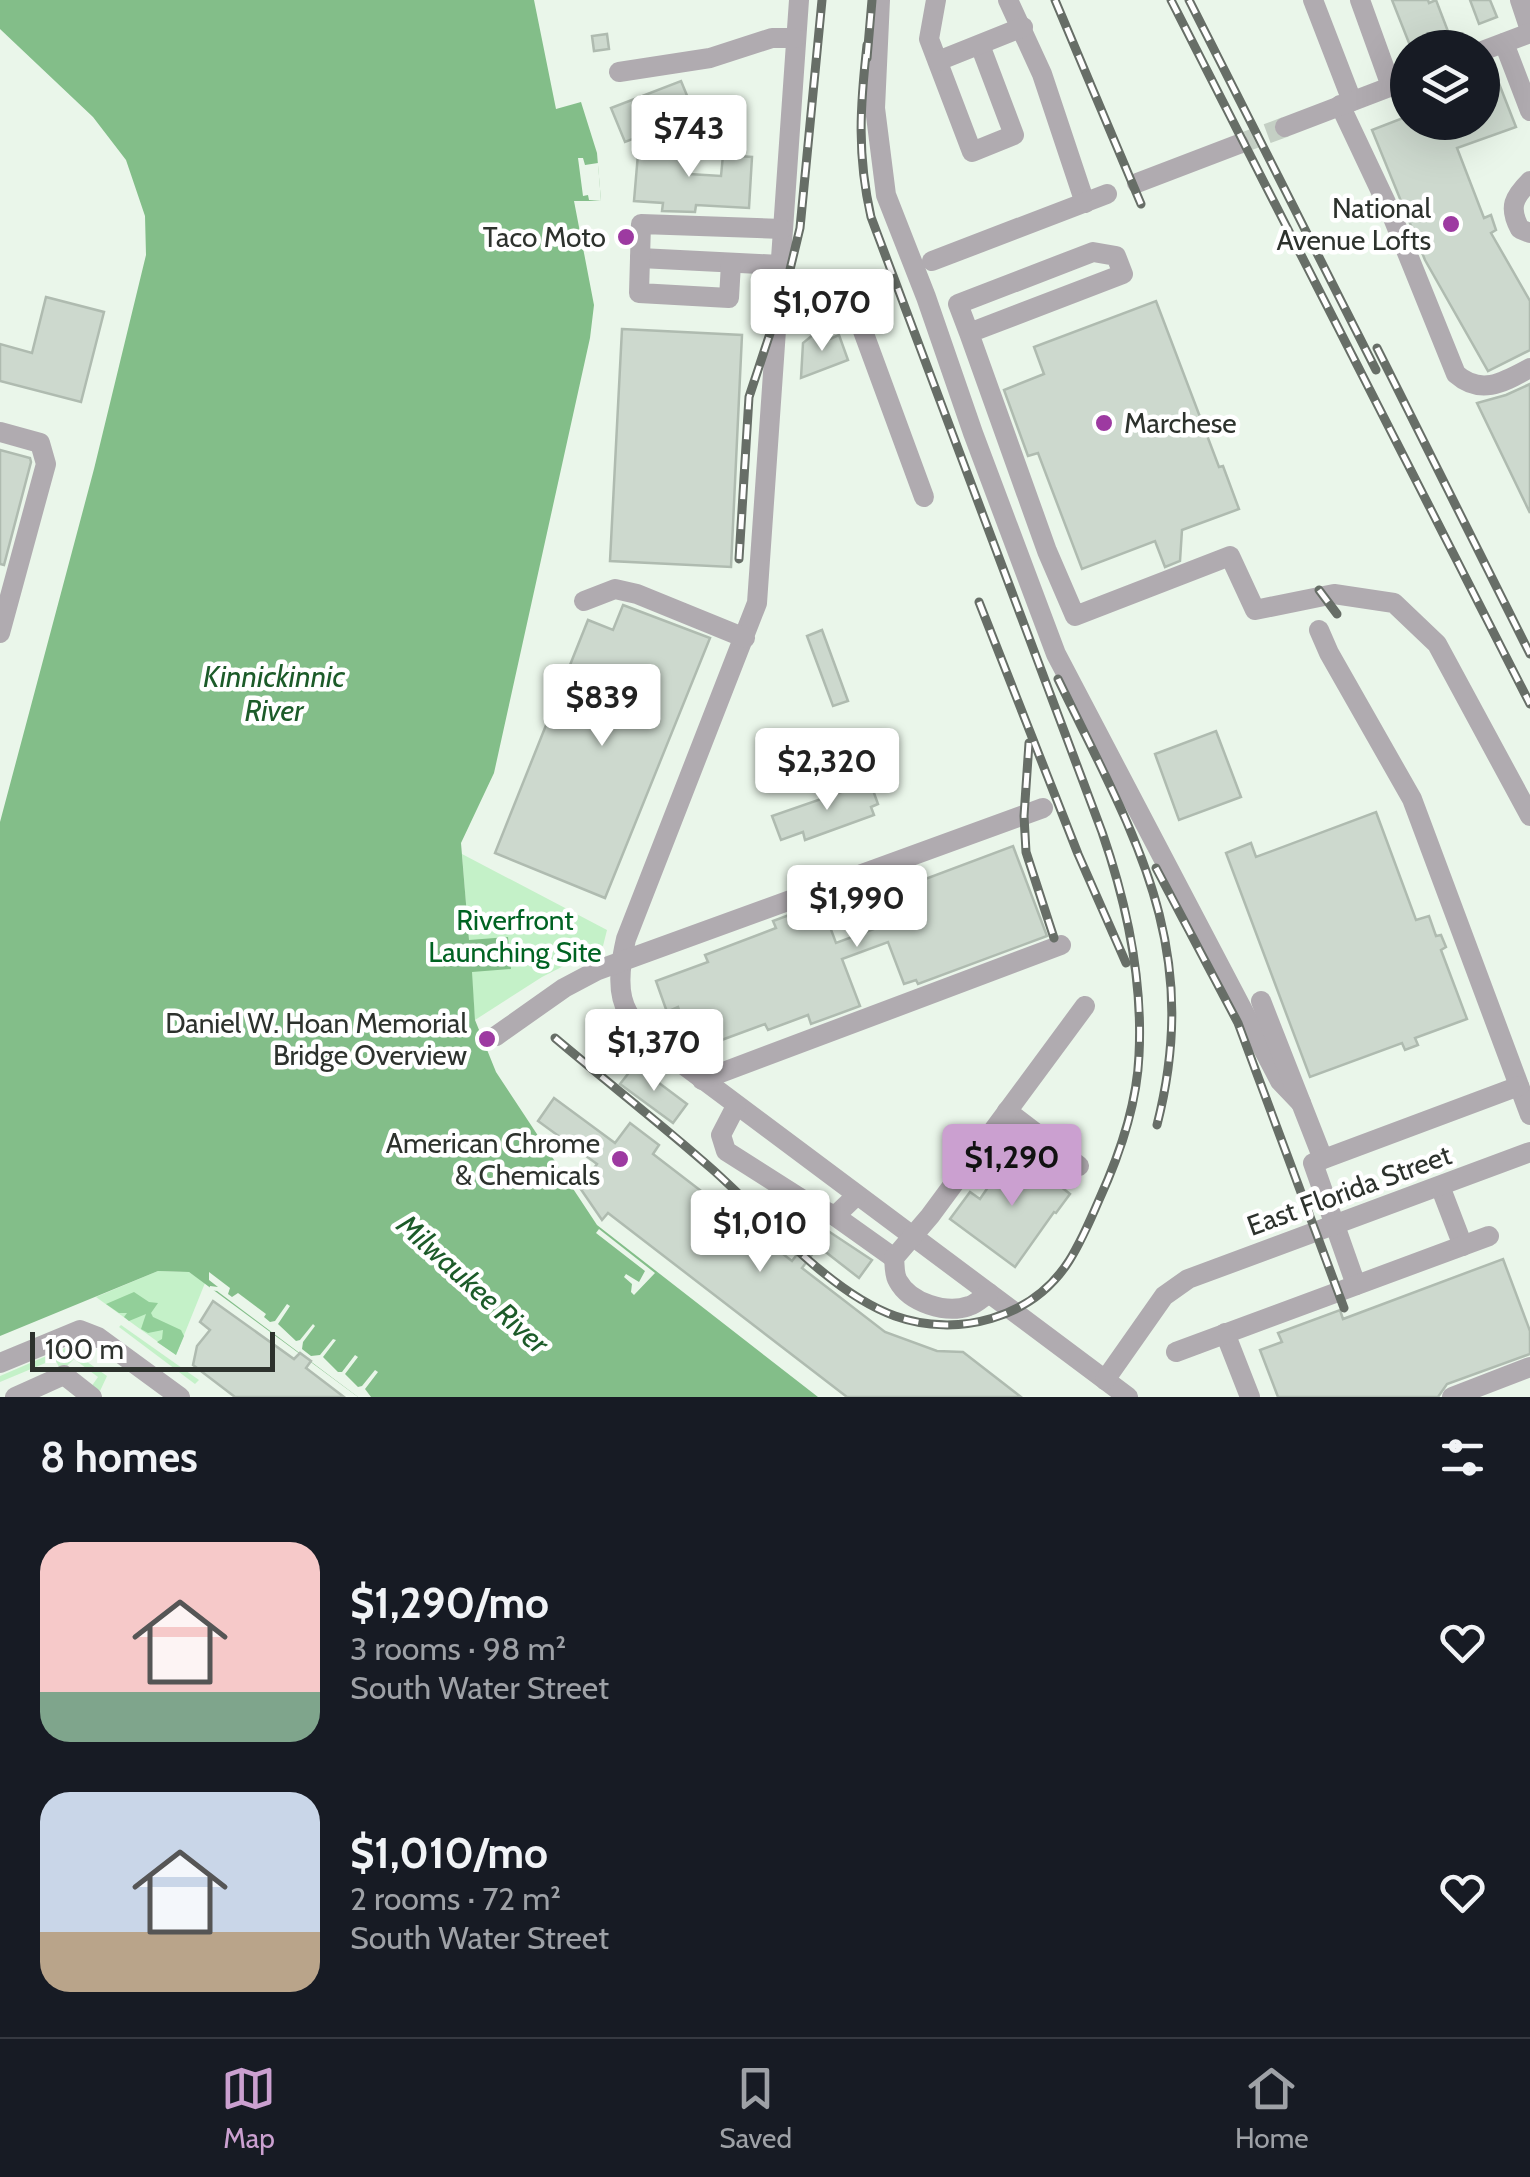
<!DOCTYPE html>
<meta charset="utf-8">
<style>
body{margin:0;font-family:Cabin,sans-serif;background:#242831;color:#f1f3f6;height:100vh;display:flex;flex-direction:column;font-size:38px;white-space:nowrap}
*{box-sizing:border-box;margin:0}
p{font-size:32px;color:#9ea1a6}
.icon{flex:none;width:55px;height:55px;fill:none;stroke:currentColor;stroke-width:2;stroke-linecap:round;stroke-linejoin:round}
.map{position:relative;height:1397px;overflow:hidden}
.sheet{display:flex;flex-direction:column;background:#171b24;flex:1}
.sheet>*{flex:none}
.controls{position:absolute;left:1390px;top:30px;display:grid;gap:20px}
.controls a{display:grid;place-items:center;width:110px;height:110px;border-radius:50%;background:#171b24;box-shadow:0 10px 40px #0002;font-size:50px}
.scale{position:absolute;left:30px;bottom:25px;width:245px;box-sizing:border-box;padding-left:10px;border:5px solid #2d322d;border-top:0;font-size:28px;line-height:35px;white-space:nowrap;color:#2d322d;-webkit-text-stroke:8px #fff;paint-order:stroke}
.price{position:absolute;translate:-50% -85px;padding:0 22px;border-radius:10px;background:#fff;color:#222;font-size:32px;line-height:65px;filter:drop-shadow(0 2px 5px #0008)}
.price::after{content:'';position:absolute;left:50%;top:60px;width:30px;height:22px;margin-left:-15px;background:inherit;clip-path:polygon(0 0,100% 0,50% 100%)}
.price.active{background:#cba0d0;color:#111}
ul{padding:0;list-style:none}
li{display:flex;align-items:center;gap:30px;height:250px;padding:0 40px}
li span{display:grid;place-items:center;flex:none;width:280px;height:200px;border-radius:30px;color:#555}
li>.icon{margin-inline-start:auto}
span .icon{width:120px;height:120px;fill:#fffc;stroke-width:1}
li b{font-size:42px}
h2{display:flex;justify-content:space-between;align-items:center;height:120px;padding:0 40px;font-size:42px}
.tabs{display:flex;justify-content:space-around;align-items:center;height:140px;border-top:2px solid #363941;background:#171b24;font-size:28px;color:#9ea1a6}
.tabs a{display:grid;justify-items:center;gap:5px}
.tabs .active{color:#cba0d0}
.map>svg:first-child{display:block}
.green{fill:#c4f1c8}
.forest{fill:#92cf99}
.water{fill:#83be89}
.pier{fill:#eaf6ea}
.building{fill:#cdd9ce;stroke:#afbbb0;stroke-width:2.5}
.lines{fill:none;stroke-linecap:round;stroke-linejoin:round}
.minor-tunnel{stroke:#c4cfc4;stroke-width:20;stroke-dasharray:20 10;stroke-linecap:butt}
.minor{stroke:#b0abb0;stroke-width:20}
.rail-casing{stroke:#676e67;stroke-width:9}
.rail{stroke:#fff;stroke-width:5;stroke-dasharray:15;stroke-linecap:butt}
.poi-dot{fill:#9d3aa1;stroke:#fff;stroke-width:4}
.labels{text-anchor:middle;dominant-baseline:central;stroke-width:9;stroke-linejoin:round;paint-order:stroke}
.poi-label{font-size:28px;fill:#2d322d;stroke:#fff;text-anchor:end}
.park-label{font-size:28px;fill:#006322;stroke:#fff}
.street-label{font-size:28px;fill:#2d322d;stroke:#fff}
.water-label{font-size:30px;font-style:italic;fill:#1c5b29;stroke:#fff}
</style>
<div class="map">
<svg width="1530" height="1397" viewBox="0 0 1530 1397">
<rect width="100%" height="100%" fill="#eaf6ea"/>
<g class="green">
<path d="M462,854l145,76 -4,16 -61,31 -67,43z"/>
<path d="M158,1271l31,1 16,11 -29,72 -80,-58z"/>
<path d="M121,1325l78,55 -4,4 -76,-57z"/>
<path d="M72,1345l4,9 31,22 -7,15 -9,-4 7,-10 -24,-18 -8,8h-7l-4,-8 -55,23v-6z"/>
</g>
<path class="forest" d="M134,1292l15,10 9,1 -7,10 2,4 28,13 3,6 -8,19 -19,-13 5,-3 1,-9 -15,3 -7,-4 5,-15 -17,7 -5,-4 3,-4h-8l-13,-9z"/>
<path class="water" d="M0,0h534l22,109 25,-7 16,51 4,48h-27l20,104 -4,33 -96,435 -33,70 8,97 39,-3 3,32 -39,3 3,48 21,52 101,153 221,172h-460l-169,-125 -31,-1 -158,65v-514l94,-353 52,-214 -1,-39 -19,-56 -33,-43 -93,-88z"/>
<g class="pier">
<path d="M578,158h5l2,7 13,-2 3,38 -12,-1 -1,-5 -5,1z"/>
<path d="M599,1229l56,44 -21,22 -3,-3 1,-8 -8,-7 2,-3 13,8 6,-11 -49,-38z"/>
<path d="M209,1272l21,16 -2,6 4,3 6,-4 28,21 -2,3 6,5 5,-1 12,-17 3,2 -12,18 18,17 4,-1 13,-16 2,2 -12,16 -1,7 9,7 9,-1 13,-16 3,1 -13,17 15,15h4l13,-17 3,2 -13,17 13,13 4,-1 13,-16 3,2 -13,17 6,8h-13l-141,-106 -8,-1 1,-4 8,1 -9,-7z"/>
</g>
<g class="building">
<path d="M1392,0h36l1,3 7,-3 13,34 -38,14z"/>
<path d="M1470,0h20l7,17 -18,7z"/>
<path d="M607,34l2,15 -15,2 -2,-15z"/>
<path d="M681,81l14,34 -70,27 -14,-34z"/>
<path d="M1498,81l18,46 -59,21 27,70 7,-3 5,15 -5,3 39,68v49l-42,21 -63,-111 -53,-130 36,-14v6h74v-35z"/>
<path d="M639,142l43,3 -1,14h9l-1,15 32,2 2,-21 29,2 -3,51 -53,-3 -1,7 -33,-1 1,-8 -29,-2z"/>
<path d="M46,297l58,15 -23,90 -81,-21v-37l32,9z"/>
<path d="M1156,301l63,166 4,-1 16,43 -57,21 -2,31 -15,6 -10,-26 -73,28 -44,-116 -10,3 -24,-66 40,-16 -10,-27z"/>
<path d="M622,329l120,6 -11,232 -121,-6z"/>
<path d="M814,334l14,6 11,-5 9,25 -47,18 2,-35z"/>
<path d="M1530,384v129l-53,-110 29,-8z"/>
<path d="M0,450l30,8 1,4 -27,103 -4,-1z"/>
<path d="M623,605l87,33 -105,260 -110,-45 93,-233 25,10z"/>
<path d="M822,630l26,71 -15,5 -26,-70z"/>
<path d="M1216,731l25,66 -62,23 -24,-66z"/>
<path d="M870,782l8,22 -7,3 3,8 -69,25 -2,-8 -22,8 -9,-24z"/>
<path d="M1376,812l40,108 13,-4 7,20 5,-1 5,12 -5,3 26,69 -52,19 3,7 -13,5 -3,-7 -92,34 -84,-224 25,-10 5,14z"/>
<path d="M1013,846l34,90 -129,48 -2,-4 -12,4 -16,-42 -46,17 18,47 -49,18 -3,-9 -40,15 -3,-6 -57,21 -23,-18 -7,-20 -11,5 -11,-31 52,-19 -3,-7 71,-27 -3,-7 48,-18 15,40 46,-17 -10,-27z"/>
<path d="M635,1065l52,39 -14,19 -53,-39z"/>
<path d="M554,1098l61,45 15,-20 29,22 -6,9 139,107 16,-21 9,8 -15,20 83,64 52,19 26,1 58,45h-174l-239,-184 -6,7 -22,-32 17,-24 -59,-43z"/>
<path d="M1014,1149l56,45 -14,19 -2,-1 -39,55 -65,-48 20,-27 10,7z"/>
<path d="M810,1219l62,41 -13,18 -59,-46z"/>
<path d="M1503,1259l27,72v23l-83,30 -9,13h-160l-18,-47 22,-8 -4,-9 62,-23 3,9z"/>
<path d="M213,1301l81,58 6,-6 11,8 -5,7 38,29h-109l-42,-32 4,-19 13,-16 -10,-8z"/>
</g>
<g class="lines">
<path class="minor-tunnel" d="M1239,144l46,-17"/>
<g class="minor">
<path d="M799,0l-42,603 -131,336c-11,48 -9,75 31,106l471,352"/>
<path d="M880,0l-5,108 11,87 40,102 47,136 83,221 224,427 21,22"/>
<path d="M936,0l-7,39 43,113 42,-17 -34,-90"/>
<path d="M1008,0l34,74 43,129"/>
<path d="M1313,0l39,101"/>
<path d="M1360,0l31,86"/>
<path d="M1520,0l10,30"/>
<path d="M1504,43l26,68"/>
<path d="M1482,51l48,-18"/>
<path d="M938,61l85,-34"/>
<path d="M619,72l91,-14 62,-20h23"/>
<path d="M1340,105l51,108 65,161c25,22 48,8 74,-6"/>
<path d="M1285,127l123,-47"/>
<path d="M1530,181c-16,16 -22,26 -10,48l10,4"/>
<path d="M1137,183l102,-39"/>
<path d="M640,258l140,7"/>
<path d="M932,261l175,-67"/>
<path d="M731,263l-2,35 -90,-5 2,-69 141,5"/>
<path d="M849,293l75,204"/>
<path d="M777,310l20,1 89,-32"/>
<path d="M969,333l-11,-29 135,-52 23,4 7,18 -154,59 78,218 28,65 155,-60 25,54 79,-16 60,9 43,41 93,172"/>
<path d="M0,432l40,11 6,21 -46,169"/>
<path d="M584,601l31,-12 22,5 108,44"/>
<path d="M1319,630l10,23 83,146 118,316"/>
<path d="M1261,1001l62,158"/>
<path d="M496,1036l68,-48 34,-18 445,-162"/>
<path d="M702,1080l359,-135"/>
<path d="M736,1106l-15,29 5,16 77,49 32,16 21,-20"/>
<path d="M1007,1111l72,55"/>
<path d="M1440,1186l23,60"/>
<path d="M835,1216l59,42"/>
<path d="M1356,1285l-43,-122 206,-77"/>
<path d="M989,1293c-6,4 -13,11 -20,13 -23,8 -59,-3 -71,-25 -4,-6 -3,-15 -4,-23l36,-42 155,-210"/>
<path d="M1225,1333l25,64"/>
<path d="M1176,1352l313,-116"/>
<path d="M0,1363l80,-33 18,7 82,60"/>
<path d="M1105,1380l59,-84 24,-17 342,-127"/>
<path d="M15,1397l49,-22 28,22"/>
<path d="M1452,1397l78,-30"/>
</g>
<g class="rail-casing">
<g id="rail">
<path d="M1055,0l86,204"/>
<path d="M1171,0l359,704"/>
<path d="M1189,0l187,370"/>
<path d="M867,58l5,-58"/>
<path d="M1377,348l153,306"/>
<path d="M739,559l10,-162 38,-115 13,-54 22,-228"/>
<path d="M1319,590l18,24"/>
<path d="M979,602l99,252 48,109"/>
<path d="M1058,679c76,157 145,265 99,446"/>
<path d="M1029,743l-5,73 2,36 28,86"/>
<path d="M1156,868l82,155 106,285"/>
<path d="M555,1038c52,44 106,86 157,131 52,46 116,123 183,147 62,22 137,3 174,-55 12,-19 21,-40 30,-61 21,-46 38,-95 40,-145 4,-77 -12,-151 -37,-223l-231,-615c-14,-62 -11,-110 -4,-172"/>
</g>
</g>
<use href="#rail" class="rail"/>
</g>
<g class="poi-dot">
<circle cx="1451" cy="224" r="10"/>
<circle cx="626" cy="237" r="10"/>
<circle cx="1104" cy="423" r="10"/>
<circle cx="487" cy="1039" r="10"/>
<circle cx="620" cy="1159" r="10"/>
</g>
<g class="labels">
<g class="poi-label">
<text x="1431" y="208">National<tspan x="1431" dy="32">Avenue Lofts</tspan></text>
<text x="606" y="237">Taco Moto</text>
<text x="1124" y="423" text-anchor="start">Marchese</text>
<text x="467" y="1023">Daniel W. Hoan Memorial<tspan x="467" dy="32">Bridge Overview</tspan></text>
<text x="600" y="1143">American Chrome<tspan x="600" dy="32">&amp; Chemicals</tspan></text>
</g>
<g class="park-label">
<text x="515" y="920">Riverfront<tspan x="515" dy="32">Launching Site</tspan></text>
</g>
<g class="street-label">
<text transform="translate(1349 1190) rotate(-20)">East Florida Street</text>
</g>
<g class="water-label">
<text x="274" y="676">Kinnickinnic<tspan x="274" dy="34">River</tspan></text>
<text transform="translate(473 1284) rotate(42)">Milwaukee River</text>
</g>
</g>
</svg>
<div class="controls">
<a><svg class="icon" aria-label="layers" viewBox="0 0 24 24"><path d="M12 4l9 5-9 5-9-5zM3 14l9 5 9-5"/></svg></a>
</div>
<div class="scale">100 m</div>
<b class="price" style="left:689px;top:180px">$743</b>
<b class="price" style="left:822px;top:354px">$1,070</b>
<b class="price" style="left:602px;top:749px">$839</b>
<b class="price" style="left:827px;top:813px">$2,320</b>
<b class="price" style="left:857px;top:950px">$1,990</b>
<b class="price" style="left:654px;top:1094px">$1,370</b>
<b class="price active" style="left:1012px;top:1209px">$1,290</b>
<b class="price" style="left:760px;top:1275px">$1,010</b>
</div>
<section class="sheet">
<h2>8 homes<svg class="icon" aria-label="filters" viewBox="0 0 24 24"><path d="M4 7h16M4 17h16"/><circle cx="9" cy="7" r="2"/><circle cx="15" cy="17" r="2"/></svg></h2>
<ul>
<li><span style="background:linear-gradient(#f6c9c9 75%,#7fa58c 0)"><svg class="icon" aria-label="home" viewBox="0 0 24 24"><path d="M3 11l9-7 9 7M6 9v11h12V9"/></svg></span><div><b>$1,290/mo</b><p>3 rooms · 98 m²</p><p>South Water Street</p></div><svg class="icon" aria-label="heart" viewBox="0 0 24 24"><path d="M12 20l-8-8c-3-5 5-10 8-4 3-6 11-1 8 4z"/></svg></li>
<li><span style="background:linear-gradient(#c9d6e8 70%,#b9a48a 0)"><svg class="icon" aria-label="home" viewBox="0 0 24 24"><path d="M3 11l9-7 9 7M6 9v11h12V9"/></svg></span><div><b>$1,010/mo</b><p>2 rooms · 72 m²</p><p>South Water Street</p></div><svg class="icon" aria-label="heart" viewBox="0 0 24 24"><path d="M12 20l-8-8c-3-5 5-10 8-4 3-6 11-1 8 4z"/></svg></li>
</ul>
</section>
<nav class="tabs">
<a class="active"><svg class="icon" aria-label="map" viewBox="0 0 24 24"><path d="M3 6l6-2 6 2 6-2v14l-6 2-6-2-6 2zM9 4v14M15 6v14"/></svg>Map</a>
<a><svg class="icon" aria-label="saved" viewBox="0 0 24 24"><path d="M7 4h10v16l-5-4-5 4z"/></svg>Saved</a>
<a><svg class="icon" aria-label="home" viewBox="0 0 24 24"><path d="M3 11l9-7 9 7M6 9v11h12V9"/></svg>Home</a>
</nav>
